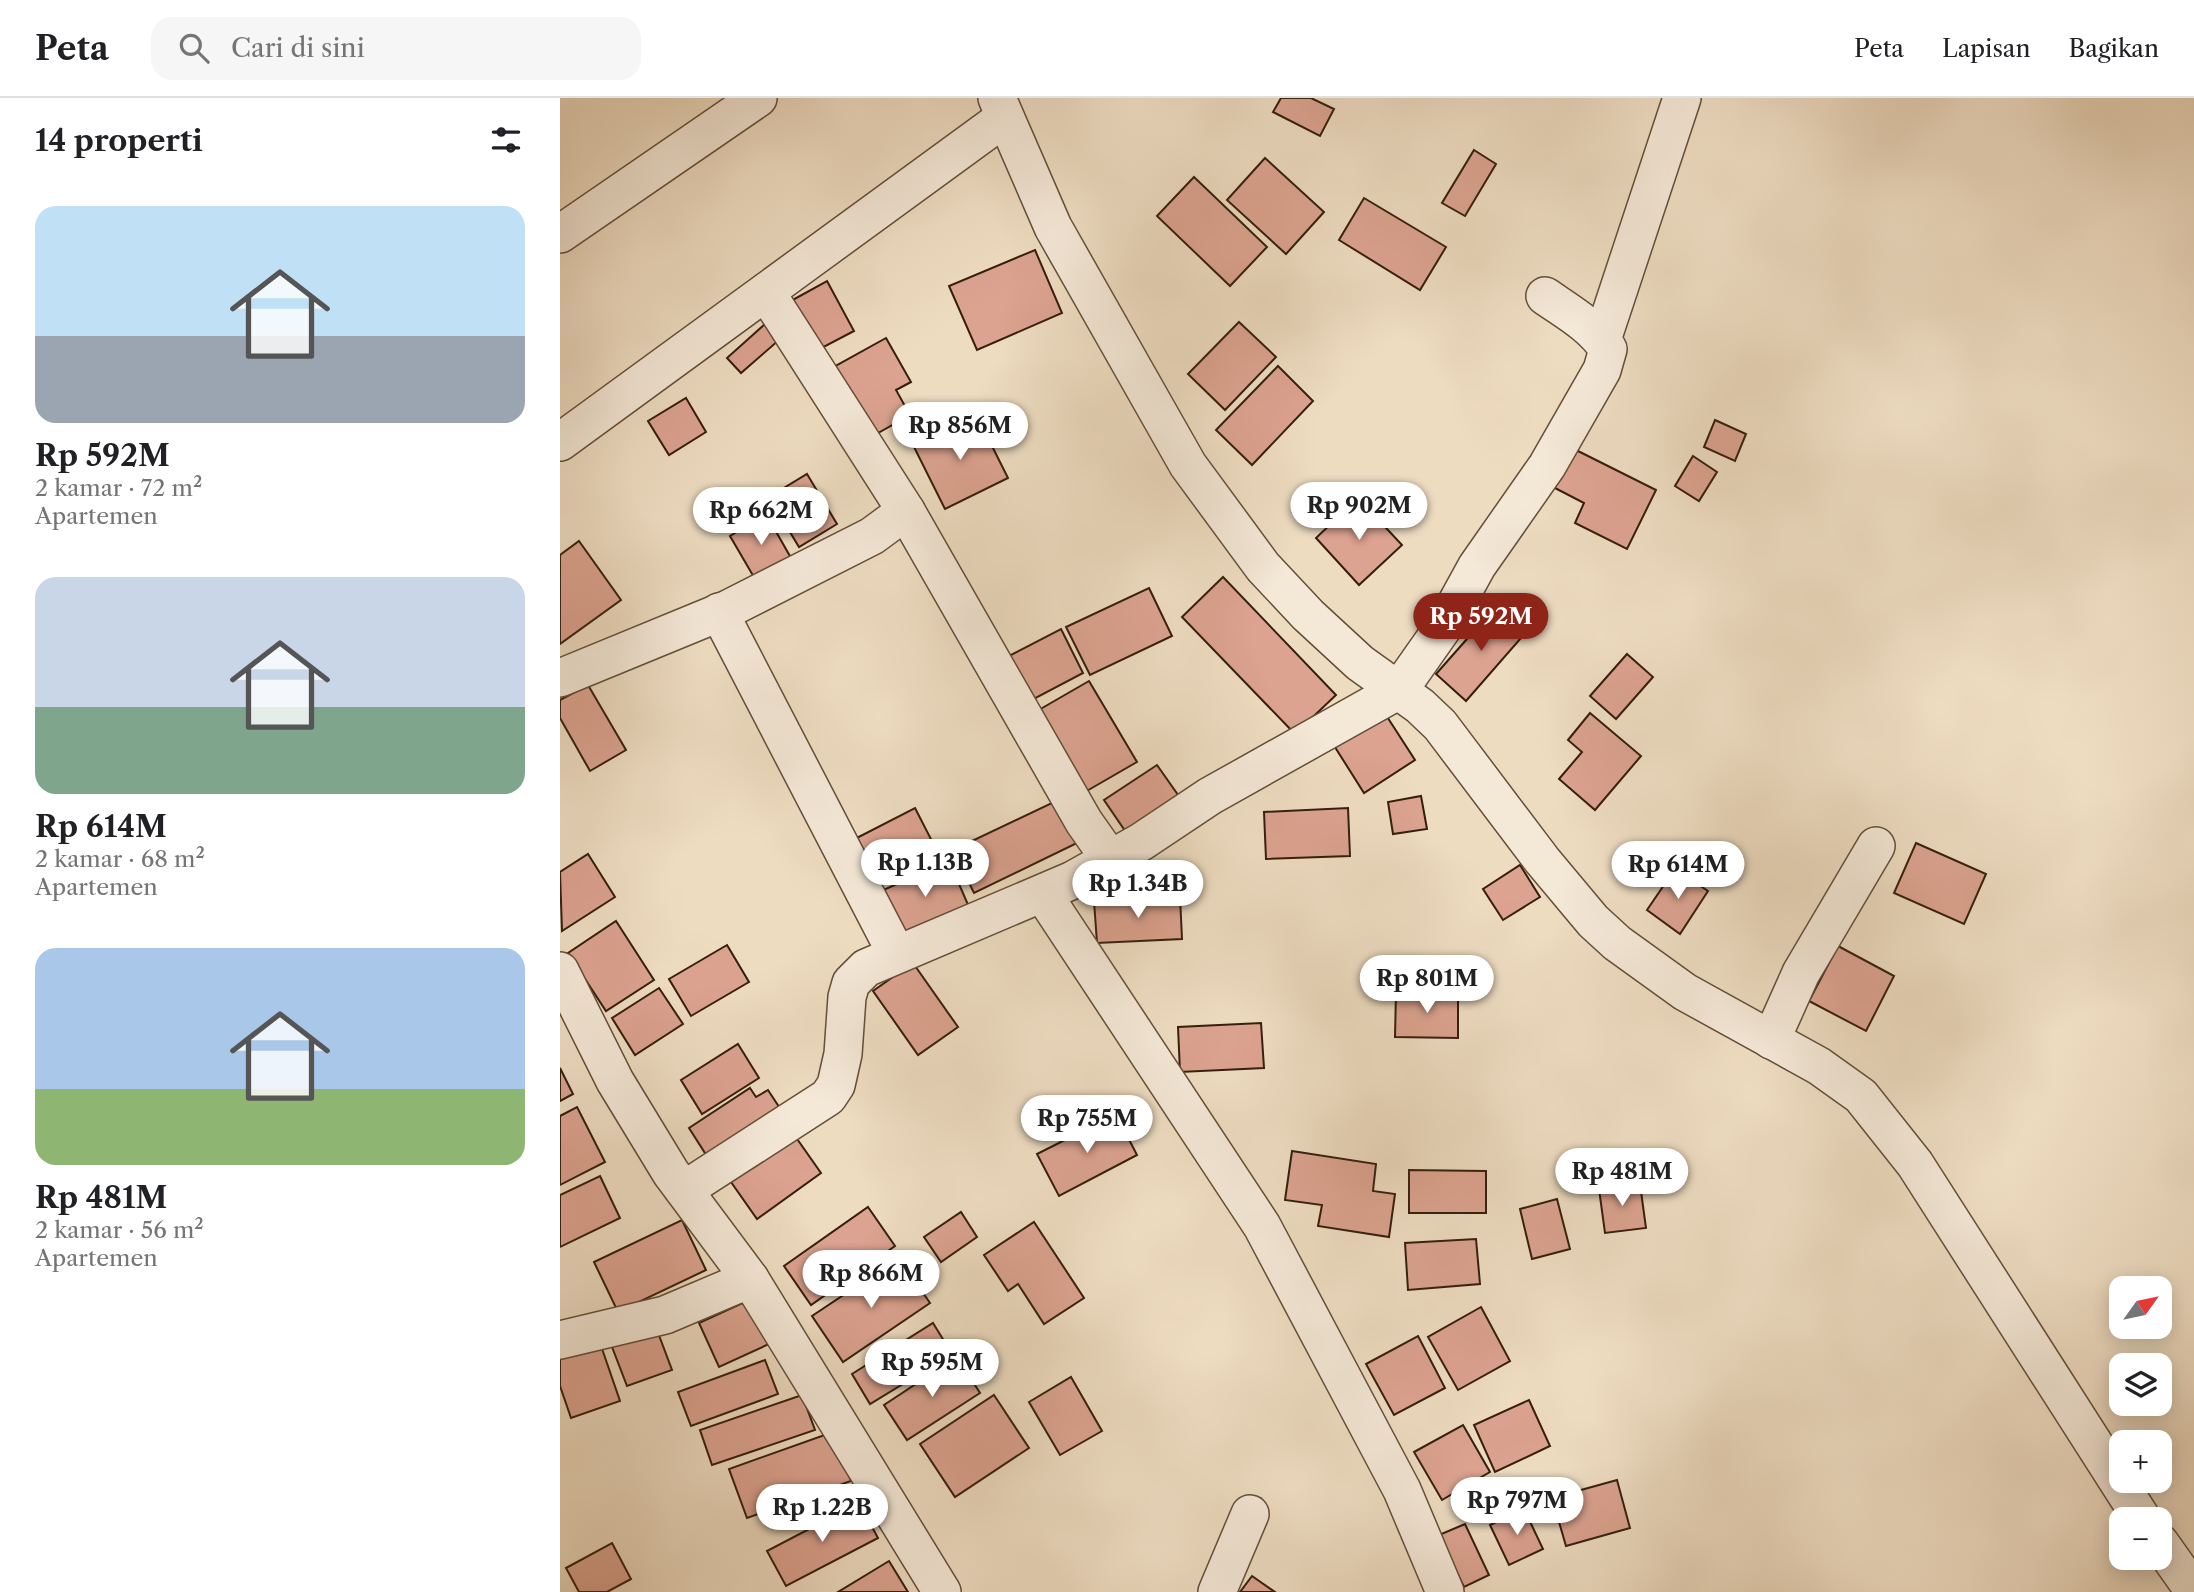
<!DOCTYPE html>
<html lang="id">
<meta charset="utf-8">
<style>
body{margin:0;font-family:"Libre Caslon Text",serif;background:#f6f6f6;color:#202124;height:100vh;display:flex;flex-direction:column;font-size:26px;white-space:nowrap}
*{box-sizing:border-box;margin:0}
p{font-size:23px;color:#757577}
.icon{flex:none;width:38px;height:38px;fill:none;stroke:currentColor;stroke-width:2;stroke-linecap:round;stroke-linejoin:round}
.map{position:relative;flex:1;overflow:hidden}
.drawer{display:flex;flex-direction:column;background:#fff;width:560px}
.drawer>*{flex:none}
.needle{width:46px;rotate:57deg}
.buttons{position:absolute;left:1549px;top:1178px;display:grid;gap:14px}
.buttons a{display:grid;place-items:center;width:63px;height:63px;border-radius:14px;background:#fff;box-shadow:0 4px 18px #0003;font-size:35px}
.price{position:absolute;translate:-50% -60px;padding:0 16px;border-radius:24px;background:#fff;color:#222;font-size:23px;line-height:46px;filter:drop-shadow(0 2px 4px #0008)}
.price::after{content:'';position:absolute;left:50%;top:42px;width:21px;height:16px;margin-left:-10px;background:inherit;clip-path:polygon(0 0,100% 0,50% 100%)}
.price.selected{background:#8f2418;color:#fff}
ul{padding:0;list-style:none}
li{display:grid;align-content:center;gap:14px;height:371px;padding:0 35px}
li span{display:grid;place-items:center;height:217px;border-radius:21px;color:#555}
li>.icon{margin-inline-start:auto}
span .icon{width:126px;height:126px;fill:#fffc;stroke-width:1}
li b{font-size:30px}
h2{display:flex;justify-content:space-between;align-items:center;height:84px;padding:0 35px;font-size:30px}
header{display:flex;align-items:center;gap:42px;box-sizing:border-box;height:98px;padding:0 35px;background:#fff;border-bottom:2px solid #e0e0e0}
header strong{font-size:33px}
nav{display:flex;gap:38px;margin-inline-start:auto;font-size:24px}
.search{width:490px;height:63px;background:#f6f6f6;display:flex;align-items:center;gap:18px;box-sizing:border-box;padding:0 24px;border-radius:21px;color:#757577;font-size:26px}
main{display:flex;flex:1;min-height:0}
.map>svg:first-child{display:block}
.building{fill:#dca390;stroke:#351e0c;stroke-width:2}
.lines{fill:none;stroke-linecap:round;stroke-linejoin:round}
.street-casing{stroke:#634e39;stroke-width:40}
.street{stroke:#f4e8d7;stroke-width:37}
</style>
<header>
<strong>Peta</strong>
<div class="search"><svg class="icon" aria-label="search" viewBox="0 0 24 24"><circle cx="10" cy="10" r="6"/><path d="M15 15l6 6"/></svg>Cari di sini</div>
<nav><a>Peta</a><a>Lapisan</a><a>Bagikan</a></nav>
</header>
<main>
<section class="drawer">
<h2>14 properti<svg class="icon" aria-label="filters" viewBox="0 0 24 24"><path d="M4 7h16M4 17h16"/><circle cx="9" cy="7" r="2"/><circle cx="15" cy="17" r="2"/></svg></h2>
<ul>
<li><span style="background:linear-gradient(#bfe0f5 60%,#9aa5b1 0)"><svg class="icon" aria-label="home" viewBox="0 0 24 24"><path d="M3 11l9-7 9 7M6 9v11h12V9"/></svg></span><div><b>Rp 592M</b><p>2 kamar · 72 m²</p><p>Apartemen</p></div></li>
<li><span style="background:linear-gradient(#c9d6e8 60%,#7fa58c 0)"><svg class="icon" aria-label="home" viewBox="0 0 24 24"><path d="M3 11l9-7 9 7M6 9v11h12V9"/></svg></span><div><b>Rp 614M</b><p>2 kamar · 68 m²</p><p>Apartemen</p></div></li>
<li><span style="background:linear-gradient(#a9c7e8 65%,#8fb573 0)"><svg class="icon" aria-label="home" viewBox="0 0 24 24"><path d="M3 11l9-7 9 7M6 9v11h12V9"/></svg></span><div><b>Rp 481M</b><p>2 kamar · 56 m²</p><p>Apartemen</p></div></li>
</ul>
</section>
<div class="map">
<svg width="1634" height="1494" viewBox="0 0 1634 1494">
<rect width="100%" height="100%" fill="#eedcc1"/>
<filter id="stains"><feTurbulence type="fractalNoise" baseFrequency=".00286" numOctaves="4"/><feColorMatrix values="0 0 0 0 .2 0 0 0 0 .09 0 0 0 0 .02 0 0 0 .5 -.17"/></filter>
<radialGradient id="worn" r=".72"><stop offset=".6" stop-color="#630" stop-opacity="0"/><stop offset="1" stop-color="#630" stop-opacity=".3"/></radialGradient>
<g class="building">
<path d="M721,0h30l23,11 -14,27 -47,-24z"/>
<path d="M914,52l22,14 -31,52 -23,-13z"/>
<path d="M705,60l59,54 -38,42 -59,-54z"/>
<path d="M634,79l73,70 -37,39 -73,-70z"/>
<path d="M804,100l82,49 -26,43 -81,-50z"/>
<path d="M475,152l27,63 -85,37 -28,-64z"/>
<path d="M267,183l27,50 -38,20 -27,-49z"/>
<path d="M679,224l37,35 -51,53 -37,-36z"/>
<path d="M205,226l14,16 -38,33 -14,-15z"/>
<path d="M326,240l25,44 -15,8 14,25 -39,22 -39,-69z"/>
<path d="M718,268l35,35 -61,64 -36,-35z"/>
<path d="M126,300l20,34 -37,23 -21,-34z"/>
<path d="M416,316l32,64 -63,31 -32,-64z"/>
<path d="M1155,322l31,14 -11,27 -31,-14z"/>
<path d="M1012,350l84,42 -29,59 -52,-26 9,-20 -31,-16z"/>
<path d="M1133,358l24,16 -18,29 -24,-15z"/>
<path d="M247,376l30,50 -38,23 -30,-50z"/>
<path d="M798,400l44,47 -43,40 -43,-47z"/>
<path d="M206,416l25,44 -36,21 -25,-43z"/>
<path d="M19,443l42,59 -61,44v-89z"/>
<path d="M663,479l113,118 -41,39 -113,-117z"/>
<path d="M589,490l23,48 -82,39 -24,-48z"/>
<path d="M937,507l30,26 -61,70 -30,-27z"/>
<path d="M501,531l22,44 -53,28 -23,-44z"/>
<path d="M1067,556l26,23 -37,42 -26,-23z"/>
<path d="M529,583l48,81 -52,30 -48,-81z"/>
<path d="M28,587l38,65 -36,21 -30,-53v-18z"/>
<path d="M824,614l31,48 -51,33 -31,-49z"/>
<path d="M1030,615l51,43 -46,54 -36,-31 23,-27 -14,-12z"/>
<path d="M597,667l26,37 -53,36 -26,-38z"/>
<path d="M861,698l6,33 -34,5 -5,-32z"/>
<path d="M496,703l21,42 -103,50 -21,-43z"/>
<path d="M355,710l20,39 -69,36 -21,-39z"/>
<path d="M788,710l2,48 -84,3 -2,-47z"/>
<path d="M1356,745l70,31 -22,50 -70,-31z"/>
<path d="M28,756l27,43 -53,34 -2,-59z"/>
<path d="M389,763l20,46 -68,30 -20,-46z"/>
<path d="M960,767l20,32 -37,23 -20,-31z"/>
<path d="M1115,771l33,22 -28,43 -33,-24z"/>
<path d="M620,799l2,42 -85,4 -3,-42z"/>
<path d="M56,823l38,59 -48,31 -38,-58z"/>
<path d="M167,847l22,37 -58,34 -22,-37z"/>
<path d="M1278,848l56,30 -28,55 -57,-30z"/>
<path d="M353,865l45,64 -40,28 -45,-64z"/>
<path d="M99,890l24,36 -48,31 -23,-37z"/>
<path d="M836,894h62v46l-63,-1z"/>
<path d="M701,925l3,45 -84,4 -2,-45z"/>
<path d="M178,946l21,34 -57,36 -21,-34z"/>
<path d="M0,970l13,26 -13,7z"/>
<path d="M190,990l6,9 12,-7 17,26 -73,48 -23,-36z"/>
<path d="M17,1009l28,55 -45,23v-69z"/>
<path d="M556,1016l21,41 -78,41 -22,-42z"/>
<path d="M235,1038l26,37 -64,46 -26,-37z"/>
<path d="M732,1053l84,13 -3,27 22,3 -6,43 -71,-11 4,-21 -37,-5z"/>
<path d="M849,1072l77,1v42h-77z"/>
<path d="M40,1078l20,42 -60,29v-52z"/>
<path d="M1080,1086l6,44 -41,5 -6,-44z"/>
<path d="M997,1101l13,50 -38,10 -12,-50z"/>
<path d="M308,1109l27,39 -84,59 -27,-39z"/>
<path d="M401,1114l16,25 -36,25 -17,-25z"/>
<path d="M122,1122l24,50 -88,42 -24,-50z"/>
<path d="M474,1124l50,76 -40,26 -26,-40 -10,7 -24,-36z"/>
<path d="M916,1141l4,45 -72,6 -3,-47z"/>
<path d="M339,1160l31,45 -87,59 -31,-46z"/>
<path d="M189,1202l20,44 -50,23 -20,-44z"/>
<path d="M921,1209l29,54 -52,29 -30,-53z"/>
<path d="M94,1224l18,48 -45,16 -18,-47z"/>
<path d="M373,1225l19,31 -82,50 -18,-30z"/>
<path d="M858,1238l27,52 -51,27 -28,-51z"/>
<path d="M39,1242l21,61 -49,17 -11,-32v-32z"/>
<path d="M397,1259l23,36 -73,47 -23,-35z"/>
<path d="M205,1262l13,34 -87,32 -13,-34z"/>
<path d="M511,1279l31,54 -42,24 -31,-53z"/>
<path d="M242,1297l13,35 -103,35 -12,-35z"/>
<path d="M434,1297l35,53 -74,49 -35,-53z"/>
<path d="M969,1302l21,46 -55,26 -21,-47z"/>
<path d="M903,1327l27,47 -48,28 -28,-48z"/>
<path d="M273,1334l18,49 -104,37 -18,-49z"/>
<path d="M1057,1382l13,48 -64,18 -14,-48z"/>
<path d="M299,1405l19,35 -92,48 -19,-35z"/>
<path d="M964,1411l19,40 -34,16 -19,-40z"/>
<path d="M905,1426l24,51 -25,12 -25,-52z"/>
<path d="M52,1445l19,36 -24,13h-28l-13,-24z"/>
<path d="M329,1463l19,31h-70z"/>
<path d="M692,1478l23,16h-35z"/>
</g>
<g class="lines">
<g class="street-casing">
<g id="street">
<path d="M437,0l56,129 135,238 75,102 45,48 52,48 60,43 20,19 102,135 51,61 24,22 68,49 134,74 42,30 54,68 227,355"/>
<path d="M0,136l198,-136"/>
<path d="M1042,242l80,-242"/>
<path d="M0,344l444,-324"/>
<path d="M346,413l178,311 26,37"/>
<path d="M159,514l177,341"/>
<path d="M0,580l168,-69 144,-73 34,-25 -140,-219"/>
<path d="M483,796l219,332 140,264 43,102"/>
<path d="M0,873l55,110 56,92 79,106 192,313"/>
<path d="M1211,942l30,-67 75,-127"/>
<path d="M124,1092l144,-93 8,-12 7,-31 4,-57 4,-14 15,-15 207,-88 68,-38 69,-46 189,-106 45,-64 33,-60 70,-100 55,-96 6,-21c-16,-24 -40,-37 -63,-53"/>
<path d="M0,1242l105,-25 85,-36"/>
<path d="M1600,1445l34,48"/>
<path d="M657,1494l33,-78"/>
</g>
</g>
<use href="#street" class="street"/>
</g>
<rect width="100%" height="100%" filter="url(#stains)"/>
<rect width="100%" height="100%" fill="url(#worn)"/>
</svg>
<div class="buttons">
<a><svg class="needle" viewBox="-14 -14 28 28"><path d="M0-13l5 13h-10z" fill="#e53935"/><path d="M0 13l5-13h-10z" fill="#757577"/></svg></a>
<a><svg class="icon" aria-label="layers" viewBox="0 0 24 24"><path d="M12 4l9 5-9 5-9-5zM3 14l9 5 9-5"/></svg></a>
<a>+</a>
<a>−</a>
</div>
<b class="price" style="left:400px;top:364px">Rp 856M</b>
<b class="price" style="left:799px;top:444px">Rp 902M</b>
<b class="price" style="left:201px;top:449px">Rp 662M</b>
<b class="price selected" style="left:921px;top:555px">Rp 592M</b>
<b class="price" style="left:365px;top:801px">Rp 1.13B</b>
<b class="price" style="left:1118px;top:803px">Rp 614M</b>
<b class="price" style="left:578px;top:822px">Rp 1.34B</b>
<b class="price" style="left:867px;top:917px">Rp 801M</b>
<b class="price" style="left:527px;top:1057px">Rp 755M</b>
<b class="price" style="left:1062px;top:1110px">Rp 481M</b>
<b class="price" style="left:311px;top:1212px">Rp 866M</b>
<b class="price" style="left:372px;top:1301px">Rp 595M</b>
<b class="price" style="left:957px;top:1439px">Rp 797M</b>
<b class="price" style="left:262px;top:1446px">Rp 1.22B</b>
</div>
</main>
